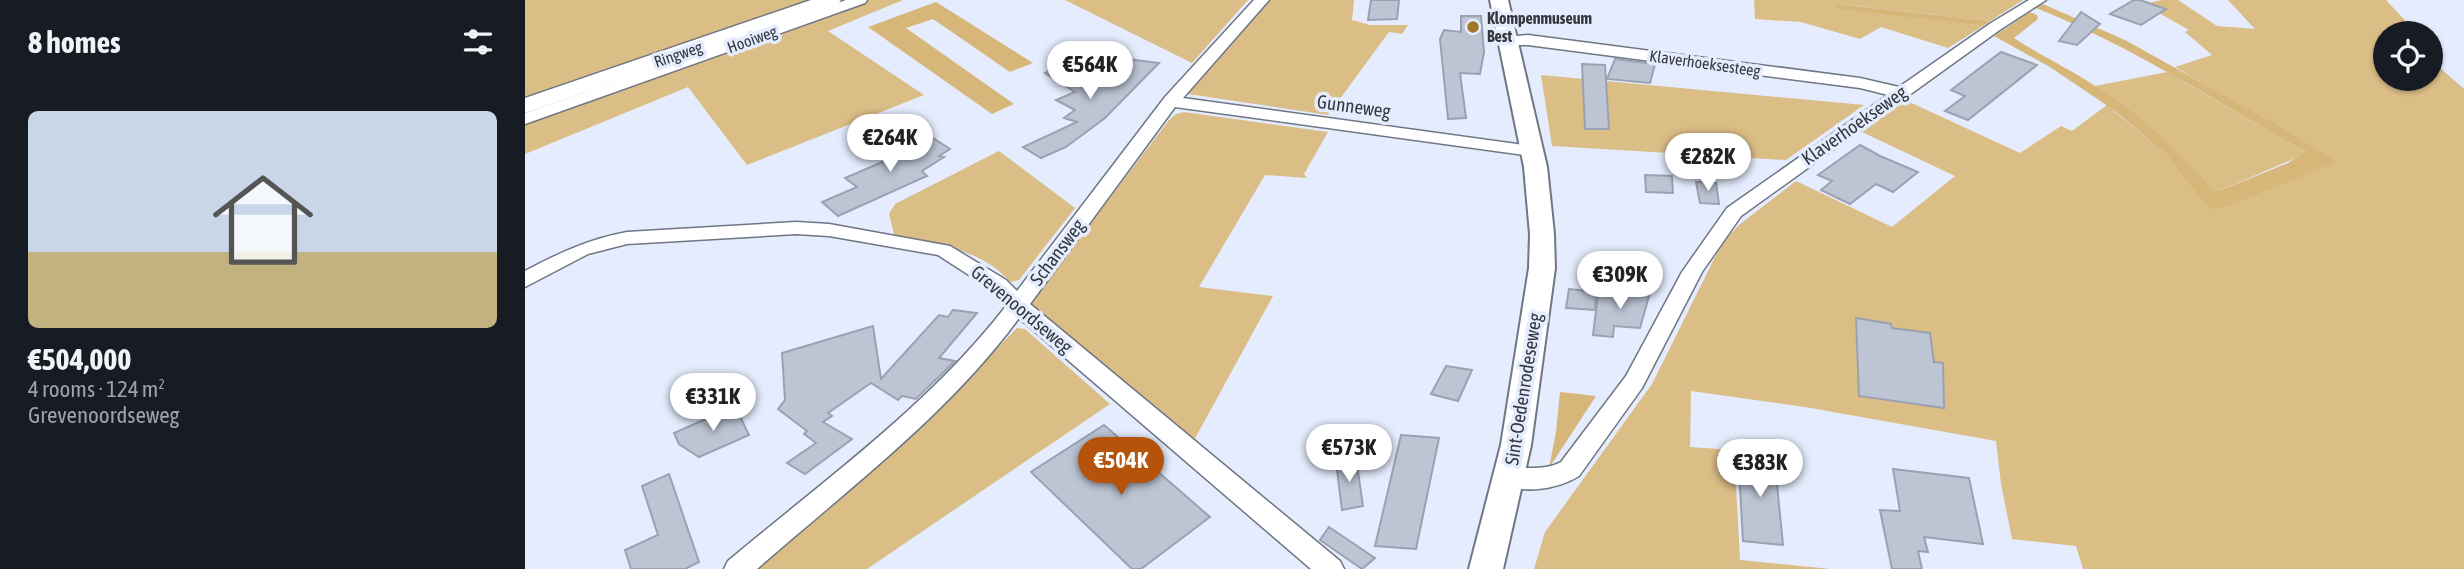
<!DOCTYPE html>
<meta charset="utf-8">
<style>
body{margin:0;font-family:"Asap Condensed",sans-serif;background:#242831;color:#f1f3f6;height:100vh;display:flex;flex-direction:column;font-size:26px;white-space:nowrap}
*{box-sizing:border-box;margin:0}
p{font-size:23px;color:#9ea1a6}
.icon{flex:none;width:38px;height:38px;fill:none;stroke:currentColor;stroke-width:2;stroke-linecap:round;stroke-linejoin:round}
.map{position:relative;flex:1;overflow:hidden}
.details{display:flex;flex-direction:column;background:#171b24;width:525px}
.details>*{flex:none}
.fabs{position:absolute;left:1848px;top:21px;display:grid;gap:14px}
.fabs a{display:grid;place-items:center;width:70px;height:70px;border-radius:50%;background:#171b24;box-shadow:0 2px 5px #0004;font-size:35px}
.price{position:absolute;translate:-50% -60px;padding:0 16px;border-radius:24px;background:#fff;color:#222;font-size:23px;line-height:46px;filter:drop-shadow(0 2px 4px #0008)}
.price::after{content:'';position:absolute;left:50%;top:42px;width:21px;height:16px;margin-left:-10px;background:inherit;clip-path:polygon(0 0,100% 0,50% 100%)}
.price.on{background:#b45309;color:#fff}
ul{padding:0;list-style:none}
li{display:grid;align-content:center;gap:14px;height:371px;padding:0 28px}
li+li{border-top:2px solid #363941}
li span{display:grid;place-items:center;height:217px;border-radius:10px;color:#555}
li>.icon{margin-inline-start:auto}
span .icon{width:126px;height:126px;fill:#fffc;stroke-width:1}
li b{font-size:30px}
h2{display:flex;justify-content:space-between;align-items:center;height:84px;padding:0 28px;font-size:30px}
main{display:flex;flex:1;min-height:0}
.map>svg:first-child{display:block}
.green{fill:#dbbd86}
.forest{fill:#d7b67a}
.building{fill:#bdc5d5;stroke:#9aa2b1;stroke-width:2}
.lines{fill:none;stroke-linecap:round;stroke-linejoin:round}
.minor-casing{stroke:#6f7684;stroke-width:3}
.tertiary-casing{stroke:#6f7684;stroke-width:4}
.secondary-casing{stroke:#6f7684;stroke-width:3}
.minor{fill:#fff;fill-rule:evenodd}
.tertiary{fill:#fff;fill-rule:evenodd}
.secondary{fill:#fff;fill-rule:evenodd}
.poi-dot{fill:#9e7724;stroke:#e4ecfd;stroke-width:2.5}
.labels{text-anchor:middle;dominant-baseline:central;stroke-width:7;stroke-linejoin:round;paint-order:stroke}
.far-poi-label{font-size:16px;font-weight:bold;fill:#35393f;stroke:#e4ecfd;text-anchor:start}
.far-street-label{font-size:16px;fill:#35393f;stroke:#e4ecfd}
.street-label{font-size:19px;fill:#35393f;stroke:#e4ecfd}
</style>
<main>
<section class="details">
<h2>8 homes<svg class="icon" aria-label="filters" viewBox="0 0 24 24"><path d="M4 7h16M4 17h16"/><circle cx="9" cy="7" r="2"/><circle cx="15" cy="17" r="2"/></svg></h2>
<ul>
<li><span style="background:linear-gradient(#c9d6e8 65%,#c2b280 0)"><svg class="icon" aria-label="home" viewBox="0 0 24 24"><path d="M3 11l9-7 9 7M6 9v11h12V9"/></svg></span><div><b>€504,000</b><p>4 rooms · 124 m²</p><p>Grevenoordseweg</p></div></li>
</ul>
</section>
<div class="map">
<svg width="1939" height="569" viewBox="0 0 1939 569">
<rect width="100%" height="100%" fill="#e4ecfd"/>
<g class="green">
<path d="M0,0h288l-288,99z"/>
<path d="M340,0h38l-75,31 96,64 -177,70 -59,-78 -163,67v-33z"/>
<path d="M540,0h183l-56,63z"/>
<path d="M744,0h85l-2,20 18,5h38l-6,9 -13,-2 -61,83 -140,-21 33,-44z"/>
<path d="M1229,0h269l-33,21 -153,-17 -3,3 149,19 -35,22 -67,-21 -21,12 -59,-17 -46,-3z"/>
<path d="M1637,0h16l39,26 38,3 -27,-29h158l29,31 -30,2v46h46v-19l33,29v480h-381l-7,-23 -64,-7 -11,-55 -5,-43 -191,-34 -114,-16 -1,56 44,3 6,110 91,9h-297l11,-37 107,-148 70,-141 17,-18 57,-44 96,46 63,-51 -93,-44 43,-32 115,53 41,-27 11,5 35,-26 61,51 49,53 119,-47 -161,-95 37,-12 -27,-23 4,-2 -46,-26z"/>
<path d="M1642,72l136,79 2,3 -86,37 -6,-1c-38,-43 -71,-71 -118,-104z"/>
<path d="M1016,75l323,30 -78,55 -234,-14z"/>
<path d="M659,112l144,20 -24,42 3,4 -42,-3 -66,112 74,9 -80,146 -163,-139 139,-183 7,-6z"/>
<path d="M474,151l76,57 -56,72 -9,2c-29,-34 -73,-37 -115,-44l-6,-24 6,-10z"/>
<path d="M492,328l8,1 85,75 -243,165h-112l199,-178z"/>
</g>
<g class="forest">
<path d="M411,2l97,61 -23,9 -77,-53 -27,9 108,76 -22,10 -124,-87z"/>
<path d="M1311,4l154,17 -7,5 -142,-17 -7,-2z"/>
<path d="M1518,4l84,37 157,88 53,33 -114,46 -11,1 -8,-6 -36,-47 -53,-45 -65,-44 -56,-31 36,-24 7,3 1,4 -24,19c27,18 56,31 83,49 45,29 81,63 116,103l6,1 69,-28 17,-11c-88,-50 -174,-106 -269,-144z"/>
<path d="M1035,392l36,4 -47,72 7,-36z"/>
</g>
<g class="building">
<path d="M846,0h28l-2,19 -29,1z"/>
<path d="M1609,0h6l26,9 -25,16 -31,-11z"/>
<path d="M1556,12l19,12 -23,21 -18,-4z"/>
<path d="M936,16h20l3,36 -4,22 -20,-1 6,45 -18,1 -8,-80 4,-9 17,2z"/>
<path d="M1476,52l36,13 -69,55 -23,-9 20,-15 -14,-6z"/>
<path d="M602,59l32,4 -54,55 -39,29 -25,11 -18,-11 54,-25 -13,-4 11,-8 -19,-10 19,-8 -30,-19 22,-9 34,19z"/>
<path d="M1090,59l40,5 -5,19 -43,-4z"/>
<path d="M1057,64l23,1 4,64h-24z"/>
<path d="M400,133l25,16 -11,7 5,1 -22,14 5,5 -89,40 -16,-14 35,-15 -12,-9 56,-24 -10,-7z"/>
<path d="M1335,145l20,11 38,16 -25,20 -17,-8 -26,20 -29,-14 11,-9 -14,-6z"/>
<path d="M1120,175l27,1 1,17 -27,-1z"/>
<path d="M1171,182l20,1 3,21 -19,-1z"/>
<path d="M1105,287l21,2 -11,39 -26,-2 -1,11 -20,-2 5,-40 30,2z"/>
<path d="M1044,289l27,3 -1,18 -29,-2z"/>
<path d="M428,310l24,3 -38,45 16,3 -39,38 -14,-3 -4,4 -27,-17 -43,30 4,3 -9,6 29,17 -47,35 -18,-11 29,-20 -12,-9 3,-3 -29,-22 7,-9 -3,-47 91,-27 8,53 58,-64 9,2z"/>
<path d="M1331,318l35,6 1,4 38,5 4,29 9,1 1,45 -85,-12z"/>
<path d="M921,366l26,4 -14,31 -27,-7z"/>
<path d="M210,406l14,29 -50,22 -20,-13 -5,-11z"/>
<path d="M579,425l106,92 -69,52h-9l-101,-97z"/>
<path d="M876,435l38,3 -23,111 -41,-3z"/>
<path d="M1213,451l36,3 9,91 -40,-4z"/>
<path d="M831,458l7,48 -21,4 -6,-48z"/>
<path d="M1368,469l76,9 14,66 -59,-7 4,15 -10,-1 4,18h-30l-12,-59 20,1z"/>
<path d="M144,474l30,88 -14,7h-54l-6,-19 33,-15 -16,-49z"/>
<path d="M804,527l46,31 -13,11 -42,-29z"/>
</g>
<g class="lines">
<g class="minor-casing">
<g id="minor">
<path d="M321,0h21l-2,3 -340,121v-11z"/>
<path d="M729,0h15l-86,98 348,48 9,5 -9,5 -356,-49 -145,197 310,257 4,8h-33l-292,-251c-71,97 -172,172 -262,251h-33l4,-8c95,-80 202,-156 278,-255l-14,-16 -54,-35 -109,-19 -33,-2 -169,10 -39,10 -63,33v-16c34,-18 64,-32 102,-39l169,-10 33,2 121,22 56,34 11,11 148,-194z"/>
<path d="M1504,0h17l-45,29 -260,187 -39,56 -60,116 -63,88c-23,14 -53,17 -79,9l-4,-7 4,-7c20,-7 41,2 61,-9l65,-86 56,-104 45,-64 161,-113 -28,-7 -332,-43h-20l-8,-5 3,-3 25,-2 332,43 39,9 92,-64z"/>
</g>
</g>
<g class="tertiary-casing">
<path id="tertiary" d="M965,0h18l39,167 7,67 1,34 -24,177 -28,124h-34l32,-124 28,-177 1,-34 -6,-67z"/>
</g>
<g class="secondary-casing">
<path id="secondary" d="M286,0h30l-3,4 -313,109v-15z"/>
</g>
<use href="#minor" class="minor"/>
<use href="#tertiary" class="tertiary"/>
<use href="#secondary" class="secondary"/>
</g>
<circle class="poi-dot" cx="948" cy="27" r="7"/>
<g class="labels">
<g class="far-poi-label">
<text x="962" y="18">Klompenmuseum<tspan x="962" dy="18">Best</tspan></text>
</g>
<g class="far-street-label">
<text transform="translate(227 39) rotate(-20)">Hooiweg</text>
<text transform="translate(153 54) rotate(-19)">Ringweg</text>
<text transform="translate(1180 63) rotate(8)">Klaverhoeksesteeg</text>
</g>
<g class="street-label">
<text transform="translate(829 106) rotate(8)">Gunneweg</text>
<text transform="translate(1329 125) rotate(-35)">Klaverhoekseweg</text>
<text transform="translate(532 252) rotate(-53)">Schansweg</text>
<text transform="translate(497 309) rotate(40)">Grevenoordseweg</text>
<text transform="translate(998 389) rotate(-81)">Sint-Oedenrodeseweg</text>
</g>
</g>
</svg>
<div class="fabs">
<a><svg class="icon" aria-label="locate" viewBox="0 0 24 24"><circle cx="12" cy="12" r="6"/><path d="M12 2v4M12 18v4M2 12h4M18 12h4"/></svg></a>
</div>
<b class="price" style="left:565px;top:101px">€564K</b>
<b class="price" style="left:365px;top:174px">€264K</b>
<b class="price" style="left:1183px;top:193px">€282K</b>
<b class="price" style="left:1095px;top:311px">€309K</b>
<b class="price" style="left:188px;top:433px">€331K</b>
<b class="price" style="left:824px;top:484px">€573K</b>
<b class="price on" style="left:596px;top:497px">€504K</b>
<b class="price" style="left:1235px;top:499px">€383K</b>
</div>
</main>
